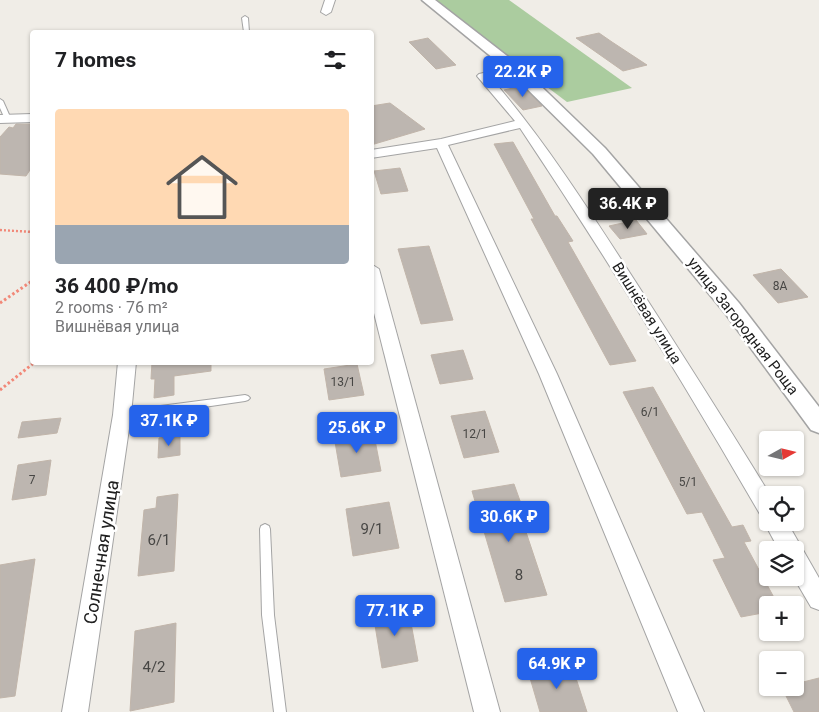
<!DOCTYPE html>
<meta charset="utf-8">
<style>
body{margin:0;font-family:Roboto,sans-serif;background:#f6f6f6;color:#202124;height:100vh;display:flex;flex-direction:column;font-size:19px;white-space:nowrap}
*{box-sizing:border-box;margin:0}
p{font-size:16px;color:#757577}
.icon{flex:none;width:28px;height:28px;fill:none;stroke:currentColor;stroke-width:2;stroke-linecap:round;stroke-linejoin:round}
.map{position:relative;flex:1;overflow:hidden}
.details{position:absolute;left:30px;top:30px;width:344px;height:335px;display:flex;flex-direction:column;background:#fff;border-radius:5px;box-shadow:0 1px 4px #0004}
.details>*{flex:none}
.needle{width:32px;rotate:82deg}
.buttons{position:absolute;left:759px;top:431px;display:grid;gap:10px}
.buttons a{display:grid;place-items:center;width:45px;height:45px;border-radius:5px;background:#fff;box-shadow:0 1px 4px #0004;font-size:25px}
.price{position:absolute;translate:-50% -42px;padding:0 11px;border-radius:5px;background:#2563eb;color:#fff;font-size:16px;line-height:32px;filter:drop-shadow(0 1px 2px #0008)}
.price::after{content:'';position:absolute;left:50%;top:30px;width:15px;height:11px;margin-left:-8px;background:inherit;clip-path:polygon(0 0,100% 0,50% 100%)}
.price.on{background:#222;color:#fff}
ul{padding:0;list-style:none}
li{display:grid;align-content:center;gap:10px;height:265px;padding:0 25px}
li span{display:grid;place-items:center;height:155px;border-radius:5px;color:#555}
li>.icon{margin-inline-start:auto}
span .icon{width:90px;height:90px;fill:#fffc;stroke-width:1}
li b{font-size:21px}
h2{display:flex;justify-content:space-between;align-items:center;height:60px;padding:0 25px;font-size:21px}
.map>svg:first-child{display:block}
.forest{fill:#abcc9f}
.building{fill:#bdb6b0;stroke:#c1b5aa}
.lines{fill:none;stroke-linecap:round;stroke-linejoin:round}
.service-casing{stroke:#a4a4a4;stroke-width:2}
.minor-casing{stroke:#a4a4a4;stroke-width:2}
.tertiary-casing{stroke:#a4a4a4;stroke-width:3}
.path-far1{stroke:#f18878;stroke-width:2.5;stroke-dasharray:2 2;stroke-linecap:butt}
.path{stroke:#f18878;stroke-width:3;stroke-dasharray:2.5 2.5;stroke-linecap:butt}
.service{fill:#fff;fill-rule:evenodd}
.minor{fill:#fff;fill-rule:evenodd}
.tertiary{fill:#fff;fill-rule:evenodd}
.labels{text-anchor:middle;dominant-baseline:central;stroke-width:5;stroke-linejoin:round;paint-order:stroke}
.number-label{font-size:12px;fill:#474644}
.street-label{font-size:15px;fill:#202020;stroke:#fff}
.near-number-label{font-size:15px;fill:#474644}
.near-street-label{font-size:18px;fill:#202020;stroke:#fff}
</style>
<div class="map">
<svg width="819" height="712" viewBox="0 0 819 712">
<rect width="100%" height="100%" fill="#f0ede7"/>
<path class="forest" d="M432,0h77l123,88 -65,14z"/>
<g class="building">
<path d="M599,33l13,9 35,23 -24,6 -47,-33z"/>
<path d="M428,38l28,27 -20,4 -27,-27z"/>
<path d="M522,86l20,20 -19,4 -19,-20z"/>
<path d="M390,103l35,26 -54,16v-39z"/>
<path d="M16,124h16v43l-6,9 -26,-2v-37l9,-10 4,1z"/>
<path d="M513,142l42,74h2l16,25 -5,1 68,119 -26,4 -79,-146h3l-40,-75z"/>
<path d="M400,168l8,23 -27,3 -7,-23z"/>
<path d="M636,220l11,14 -27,5 -11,-13z"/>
<path d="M429,246l24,74 -32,4 -23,-75z"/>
<path d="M781,269l27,28 -30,6 -25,-28z"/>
<path d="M463,350l10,29 -33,5 -9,-29z"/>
<path d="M152,362h59v9l-37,5v19l-20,3 1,-19h-4z"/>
<path d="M357,364l7,31 -35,5 -5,-31z"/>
<path d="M653,387l79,140 11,-2 8,16 -7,1 34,63h-10v7l-27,5 -28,-57 12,-2 -23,-46 -15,2 -64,-122z"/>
<path d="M485,411l14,41 -35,6 -13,-42z"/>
<path d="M61,418l-4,15 -39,5 4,-16z"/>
<path d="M373,430l8,41 -40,6 -7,-41z"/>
<path d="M180,435v20l-22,3 1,-20z"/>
<path d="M51,460l-5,35 -34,5 6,-35z"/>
<path d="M514,484l15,42h-5l23,69 -42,7 -33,-111z"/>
<path d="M178,494l-4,77 -36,5 6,-66 12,-2 1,-11z"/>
<path d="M389,502l10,46 -46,8 -7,-47z"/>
<path d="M35,559l-20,137 -15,2v-133z"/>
<path d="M408,607l10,54 -36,7 -9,-55z"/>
<path d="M176,623l-2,79 -44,9 5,-80z"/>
<path d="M571,663l16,49h-47l-12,-41z"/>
<path d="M819,678v34h-25l-12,-24h13v-4z"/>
</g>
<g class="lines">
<g class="service-casing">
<g id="service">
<path d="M245,16l3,2 1,14h-5l-2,-14z"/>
<path d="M0,99l3,2 8,18 -1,1 -5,-1 -5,-11z"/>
<path d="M245,395l3,1 2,2 -2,2 -3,1 -123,18 -3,-1 -2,-3 2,-3 3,-1z"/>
<path d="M265,524l4,2 1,3 4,86 12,97h-12l-12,-97 -2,-86 1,-3z"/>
</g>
</g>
<g class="minor-casing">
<g id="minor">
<path d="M325,0h10l-4,12 -5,3 -5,-3z"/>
<path d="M515,66l4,1v4l-28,7c55,64 100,135 146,206 45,70 90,140 133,211h-2v27h19l32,56v32l-8,-3 -17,-29 1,-28h-16l-15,-28 2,-4 -5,-2c-76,-132 -157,-262 -241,-388l-72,17 109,229 147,338h-26l-139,-338 -102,-226 -66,10v-8l70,-11 74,-18 -38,-45 2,-2z"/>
<path d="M32,114v8l-32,1v-8z"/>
<path d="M371,264l8,5 121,443h-26l-103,-411z"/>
<path d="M118,362h18l-5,53 -43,297h-26l51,-297z"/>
</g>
</g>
<g class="tertiary-casing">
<path id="tertiary" d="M422,0h13l85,66 85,82 134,155 80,104v26l-8,-3 -86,-117 -132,-159 -83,-82z"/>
</g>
<path class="path-far1" d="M0,230l32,2"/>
<g class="path">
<path d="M0,303l32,-22"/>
<path d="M0,390l35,-28"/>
</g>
<use href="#service" class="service"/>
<use href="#minor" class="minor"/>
<use href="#tertiary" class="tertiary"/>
</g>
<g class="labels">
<g class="number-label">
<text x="780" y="286">8А</text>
<text x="343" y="382">13/1</text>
<text x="650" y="412">6/1</text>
<text x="475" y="434">12/1</text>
<text x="32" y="480">7</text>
<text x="688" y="482">5/1</text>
</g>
<g class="street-label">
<text transform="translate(647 313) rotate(58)">Вишнёвая улица</text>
<text transform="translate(743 326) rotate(52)">улица Загородная Роща</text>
</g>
<g class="near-number-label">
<text x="372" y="529">9/1</text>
<text x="159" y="540">6/1</text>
<text x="519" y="575">8</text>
<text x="154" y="667">4/2</text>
</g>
<g class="near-street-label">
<text transform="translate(101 552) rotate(-81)">Солнечная улица</text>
</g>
</g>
</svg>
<div class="buttons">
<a><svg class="needle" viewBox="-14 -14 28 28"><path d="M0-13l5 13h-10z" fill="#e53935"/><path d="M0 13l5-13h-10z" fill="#757577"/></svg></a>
<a><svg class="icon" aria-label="locate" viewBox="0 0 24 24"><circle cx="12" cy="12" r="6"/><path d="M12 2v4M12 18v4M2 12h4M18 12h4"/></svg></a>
<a><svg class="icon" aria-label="layers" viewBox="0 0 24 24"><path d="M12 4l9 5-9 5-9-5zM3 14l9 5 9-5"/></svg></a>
<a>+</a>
<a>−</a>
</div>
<b class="price" style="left:523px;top:98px">22.2K ₽</b>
<b class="price on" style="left:628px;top:230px">36.4K ₽</b>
<b class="price" style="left:169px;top:447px">37.1K ₽</b>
<b class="price" style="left:357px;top:454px">25.6K ₽</b>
<b class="price" style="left:509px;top:543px">30.6K ₽</b>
<b class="price" style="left:395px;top:637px">77.1K ₽</b>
<b class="price" style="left:557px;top:690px">64.9K ₽</b>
<section class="details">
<h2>7 homes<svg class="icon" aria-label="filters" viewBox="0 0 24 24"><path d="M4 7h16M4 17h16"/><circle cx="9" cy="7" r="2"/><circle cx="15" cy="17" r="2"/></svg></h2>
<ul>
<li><span style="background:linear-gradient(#ffd9b3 75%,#9aa5b1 0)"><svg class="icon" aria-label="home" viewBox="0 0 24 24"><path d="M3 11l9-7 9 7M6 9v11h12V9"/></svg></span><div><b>36 400 ₽/mo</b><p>2 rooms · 76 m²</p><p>Вишнёвая улица</p></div></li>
</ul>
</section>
</div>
